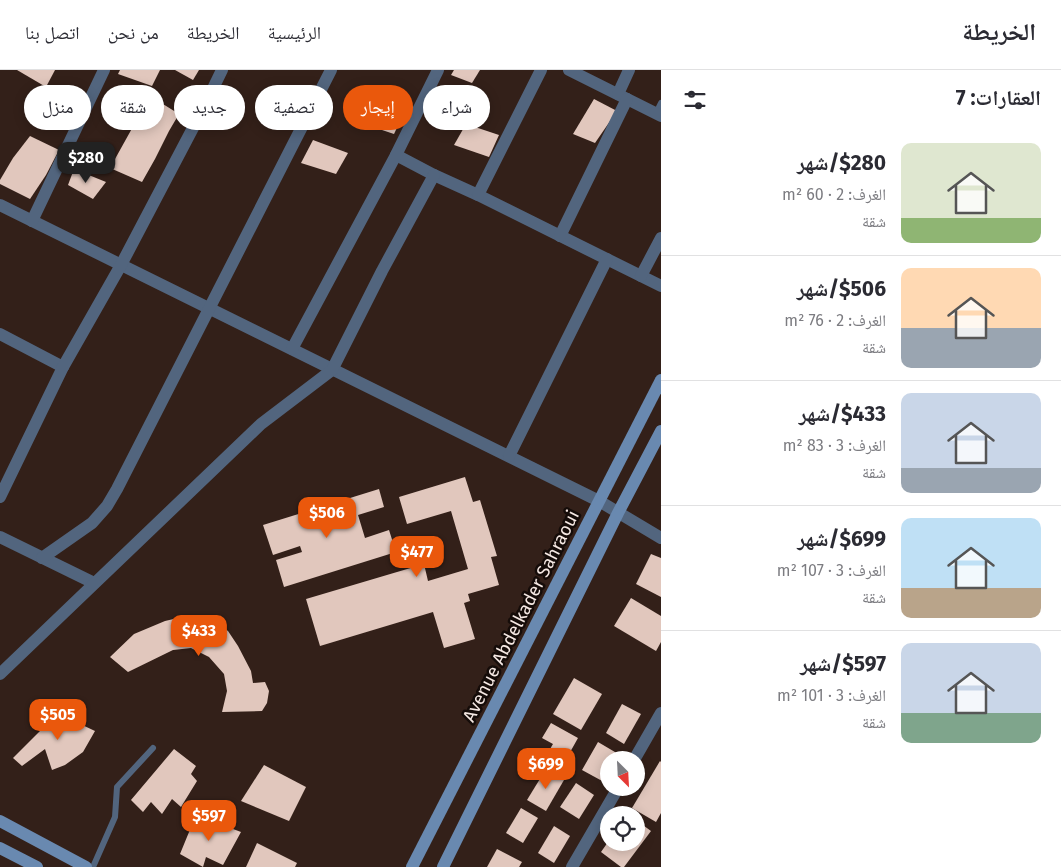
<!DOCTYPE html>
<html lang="ar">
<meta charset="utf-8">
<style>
body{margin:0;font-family:"Fira Sans","Noto Naskh Arabic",sans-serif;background:#f2f2f3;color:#2b2b33;direction:rtl;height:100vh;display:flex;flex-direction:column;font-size:19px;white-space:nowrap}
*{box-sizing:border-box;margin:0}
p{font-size:16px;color:#7c7c81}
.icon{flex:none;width:28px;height:28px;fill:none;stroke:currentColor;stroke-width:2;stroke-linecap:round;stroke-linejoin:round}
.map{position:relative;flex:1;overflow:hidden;direction:ltr}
.drawer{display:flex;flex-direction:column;background:#fff;width:400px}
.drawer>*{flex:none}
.hud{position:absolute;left:15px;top:15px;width:475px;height:45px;direction:rtl;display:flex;gap:10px}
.needle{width:32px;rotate:156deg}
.fabs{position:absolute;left:600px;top:681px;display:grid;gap:10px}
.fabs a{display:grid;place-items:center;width:45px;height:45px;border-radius:50%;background:#fff;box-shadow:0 2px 12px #0003;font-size:25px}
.price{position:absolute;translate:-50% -42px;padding:0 11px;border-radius:10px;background:#ea580c;color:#fff;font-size:16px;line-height:32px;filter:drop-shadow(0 1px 2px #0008)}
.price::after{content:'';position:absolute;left:50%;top:30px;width:15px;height:11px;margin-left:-8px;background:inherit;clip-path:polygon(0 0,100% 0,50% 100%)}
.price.current{background:#222;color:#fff}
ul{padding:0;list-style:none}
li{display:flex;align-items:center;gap:15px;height:125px;padding:0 20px}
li+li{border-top:1px solid #e1e1e2}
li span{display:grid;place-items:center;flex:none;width:140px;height:100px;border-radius:10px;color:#555}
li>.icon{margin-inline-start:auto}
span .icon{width:60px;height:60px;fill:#fffc;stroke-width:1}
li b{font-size:21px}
h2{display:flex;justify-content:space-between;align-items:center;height:60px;padding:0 20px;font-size:21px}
.chip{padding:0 18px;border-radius:22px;background:#fff;box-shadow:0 2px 12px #0003;font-size:18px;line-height:45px}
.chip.current{background:#ea580c;color:#fff}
header{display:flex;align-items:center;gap:30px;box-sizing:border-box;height:70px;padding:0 25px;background:#fff;border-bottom:1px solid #e1e1e2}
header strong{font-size:24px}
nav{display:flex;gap:28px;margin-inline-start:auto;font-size:18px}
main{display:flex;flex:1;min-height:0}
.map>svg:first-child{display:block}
.building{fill:#e1c7bd}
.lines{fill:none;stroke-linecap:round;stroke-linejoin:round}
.lane{stroke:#52657e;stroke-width:6}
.street{stroke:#52657e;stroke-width:12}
.secondary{stroke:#6989b0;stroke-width:12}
.labels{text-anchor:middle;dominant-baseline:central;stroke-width:5;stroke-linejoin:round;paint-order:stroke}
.street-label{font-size:18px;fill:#f6e9e4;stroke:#150c09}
</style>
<header>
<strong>الخريطة</strong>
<nav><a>الرئيسية</a><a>الخريطة</a><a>من نحن</a><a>اتصل بنا</a></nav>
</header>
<main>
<section class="drawer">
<h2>العقارات: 7<svg class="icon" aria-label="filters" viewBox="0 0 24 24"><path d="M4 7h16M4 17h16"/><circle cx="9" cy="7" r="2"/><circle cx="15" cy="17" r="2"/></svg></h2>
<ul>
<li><span style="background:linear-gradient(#dfe7d0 75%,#8fb573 0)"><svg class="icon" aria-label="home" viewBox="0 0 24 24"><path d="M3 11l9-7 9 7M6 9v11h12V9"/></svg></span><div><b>$280/شهر</b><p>الغرف: 2 · 60 m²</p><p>شقة</p></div></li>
<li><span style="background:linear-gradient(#ffd9b3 60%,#9aa5b1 0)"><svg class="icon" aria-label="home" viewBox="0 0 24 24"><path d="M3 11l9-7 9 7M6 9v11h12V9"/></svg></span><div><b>$506/شهر</b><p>الغرف: 2 · 76 m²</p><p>شقة</p></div></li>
<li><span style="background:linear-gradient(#c9d6e8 75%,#9aa5b1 0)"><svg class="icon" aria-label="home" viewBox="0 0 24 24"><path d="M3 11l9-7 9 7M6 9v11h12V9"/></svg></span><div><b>$433/شهر</b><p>الغرف: 3 · 83 m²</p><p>شقة</p></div></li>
<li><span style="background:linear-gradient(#bfe0f5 70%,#b9a48a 0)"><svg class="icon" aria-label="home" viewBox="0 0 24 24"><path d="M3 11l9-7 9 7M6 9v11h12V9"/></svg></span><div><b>$699/شهر</b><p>الغرف: 3 · 107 m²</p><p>شقة</p></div></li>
<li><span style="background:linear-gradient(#c9d6e8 70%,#7fa58c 0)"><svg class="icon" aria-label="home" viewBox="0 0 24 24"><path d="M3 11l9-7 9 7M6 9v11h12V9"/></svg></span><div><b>$597/شهر</b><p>الغرف: 3 · 101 m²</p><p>شقة</p></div></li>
</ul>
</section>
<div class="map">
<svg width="661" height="797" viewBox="0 0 661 797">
<rect width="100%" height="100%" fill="#332019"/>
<g class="building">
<path d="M17,0h38l-9,17z"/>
<path d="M120,0h40l-8,16 -34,-12z"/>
<path d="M175,0h24l-6,10z"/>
<path d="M454,0h26l-8,13 -21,-8z"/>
<path d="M150,26l29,18 -10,17 -14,28 -13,23 -32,-14z"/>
<path d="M594,29l23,12 -22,32 -22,-9z"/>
<path d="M375,33l28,12 -9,19 -30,-10z"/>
<path d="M466,54l33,11 -10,22 -35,-12z"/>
<path d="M30,66l29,14 -13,25 -16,24 -30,-15v-4l13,-22z"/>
<path d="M313,70l35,13 -12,21 -35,-11z"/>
<path d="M74,99l32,13 -13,17 -25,-14z"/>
<path d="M465,407l8,25 7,-2 17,56 -6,1 8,28 -31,9 2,7 -6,2 11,36 -31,9 -11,-36 -113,34 -14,-47 118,-35 4,17 40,-12 -17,-58 -44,13 -8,-27z"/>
<path d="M379,419l5,18 -26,8 7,23 24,-8 7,22 -112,35 -8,-27 26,-8 -2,-6 -27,9 -10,-30z"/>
<path d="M651,484l10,4v39l-25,-13z"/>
<path d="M631,528l30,18v26l-5,9 -42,-25z"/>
<path d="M191,545l22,5 15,11 10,15 13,25 2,12 12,-1 4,9 -2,12 -5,8 -40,1 5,-21 -3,-17 -15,-17 -18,-9 -18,2 -45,22 -18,-15 24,-23 31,-13z"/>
<path d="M574,608l28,16 -21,36 -28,-16z"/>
<path d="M622,634l19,10 -17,30 -18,-11z"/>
<path d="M66,635l12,18 17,8 -12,21 -18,13 -13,5 -7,-21 -23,17 -9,-8z"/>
<path d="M551,653l27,15 -14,25 -17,-9 6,-10 -11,-6z"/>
<path d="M598,672l22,13 -3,5h-8v14l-5,8 -22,-12z"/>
<path d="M174,679l22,17 -5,8 6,7 -16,26 -9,-8 -10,15 -11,-12 -8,10 -12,-12z"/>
<path d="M660,691l1,1v51l-5,9 -24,-14z"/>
<path d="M264,695l42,22 -17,34 -48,-20z"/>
<path d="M546,699l18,11 -18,31 -19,-11z"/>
<path d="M576,713l18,12 -15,24 -19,-12z"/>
<path d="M521,738l17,10 -15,25 -17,-10z"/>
<path d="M196,745l45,17 -18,33 -17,-8 -3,10 -23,-13z"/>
<path d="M636,750l15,11 -27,36h-3l-20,-15 7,-10h28z"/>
<path d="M554,756l16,10 -16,27 -16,-10z"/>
<path d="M257,773l40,20 -2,4h-49z"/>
<path d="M497,779l25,13 -3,5h-32z"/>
</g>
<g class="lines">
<g class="lane">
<path d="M656,43l5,-10"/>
<path d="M93,797l22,-50 2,-30 36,-39"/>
</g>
<g class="street">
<path d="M569,0l92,46"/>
<path d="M618,24l11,-24"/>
<path d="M396,85l38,20 44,20 183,91"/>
<path d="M478,125l63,-125"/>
<path d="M0,135l599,296 62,37"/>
<path d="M32,151l72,-151"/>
<path d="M560,166l67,-137"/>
<path d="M641,206l20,-38"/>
<path d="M0,264l63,33"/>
<path d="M292,279l104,-194 42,-85"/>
<path d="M509,386l98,-197"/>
<path d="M0,427l63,-130 58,-102 83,-158 18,-37"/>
<path d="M0,467l94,46"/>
<path d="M42,488l50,-35 15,-17 10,-17 214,-419"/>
<path d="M0,604l261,-250 71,-54 50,-99 52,-96"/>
<path d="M634,690l27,-47"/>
<path d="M572,797l46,-79"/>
</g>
<g class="secondary">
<path d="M0,751l86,46"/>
<path d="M0,778l37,19"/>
<path d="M412,797l249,-487"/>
<path d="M443,797l175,-354 43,-82"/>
</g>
</g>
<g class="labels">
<g class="street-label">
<text transform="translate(521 546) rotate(-63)">Avenue Abdelkader Sahraoui</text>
</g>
</g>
</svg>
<div class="fabs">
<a><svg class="needle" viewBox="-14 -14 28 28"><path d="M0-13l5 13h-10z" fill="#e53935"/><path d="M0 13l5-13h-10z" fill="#7c7c81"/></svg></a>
<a><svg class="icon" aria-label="locate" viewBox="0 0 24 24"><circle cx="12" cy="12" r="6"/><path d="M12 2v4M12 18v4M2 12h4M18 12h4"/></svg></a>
</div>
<b class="price current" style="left:86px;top:114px">$280</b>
<b class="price" style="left:327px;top:469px">$506</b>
<b class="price" style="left:417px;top:508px">$477</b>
<b class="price" style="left:199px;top:587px">$433</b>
<b class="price" style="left:58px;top:671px">$505</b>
<b class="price" style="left:546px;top:720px">$699</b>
<b class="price" style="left:209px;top:772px">$597</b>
<div class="hud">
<a class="chip">شراء</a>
<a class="chip current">إيجار</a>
<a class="chip">تصفية</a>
<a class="chip">جديد</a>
<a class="chip">شقة</a>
<a class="chip">منزل</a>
</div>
</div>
</main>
